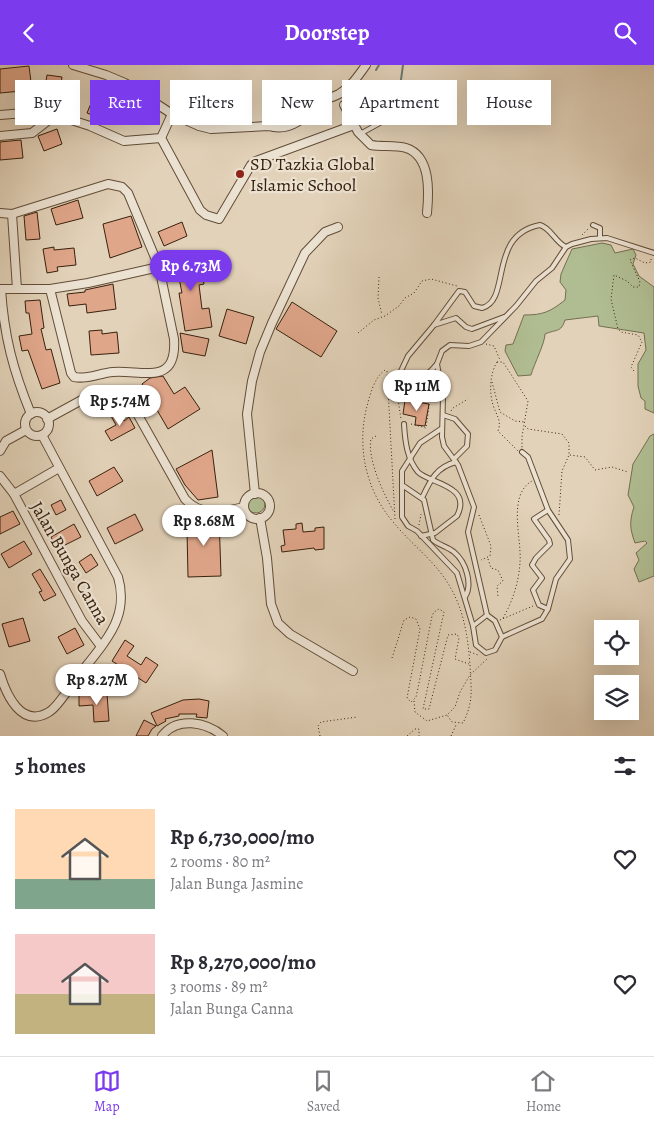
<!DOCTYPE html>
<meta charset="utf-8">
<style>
body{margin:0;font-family:Alegreya,serif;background:#f7f7f7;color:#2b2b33;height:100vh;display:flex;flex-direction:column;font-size:19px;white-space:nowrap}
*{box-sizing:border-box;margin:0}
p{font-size:16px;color:#7c7c81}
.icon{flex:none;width:28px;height:28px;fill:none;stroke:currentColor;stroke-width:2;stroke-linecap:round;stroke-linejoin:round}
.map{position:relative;height:671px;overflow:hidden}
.drawer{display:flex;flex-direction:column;background:#fff;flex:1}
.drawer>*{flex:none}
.guide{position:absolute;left:15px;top:15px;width:625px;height:45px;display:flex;gap:10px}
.controls{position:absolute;left:594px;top:555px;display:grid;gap:10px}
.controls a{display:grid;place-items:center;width:45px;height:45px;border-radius:0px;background:#fff;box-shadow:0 5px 20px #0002;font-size:25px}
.price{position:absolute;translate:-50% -42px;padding:0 11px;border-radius:18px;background:#fff;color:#222;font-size:16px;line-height:32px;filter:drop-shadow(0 1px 2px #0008)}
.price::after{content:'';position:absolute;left:50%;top:30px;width:15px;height:11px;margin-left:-8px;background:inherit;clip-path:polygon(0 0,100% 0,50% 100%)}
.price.active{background:#7c3aed;color:#fff}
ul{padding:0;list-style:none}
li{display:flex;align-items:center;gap:15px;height:125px;padding:0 15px}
li span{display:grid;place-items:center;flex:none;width:140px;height:100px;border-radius:0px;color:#555}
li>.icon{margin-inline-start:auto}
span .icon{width:60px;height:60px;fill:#fffc;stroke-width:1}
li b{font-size:21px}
h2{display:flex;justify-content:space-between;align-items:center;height:60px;padding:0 15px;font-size:21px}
.chip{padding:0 18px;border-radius:0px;background:#fff;box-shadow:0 5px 20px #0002;font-size:18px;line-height:45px}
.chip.active{background:#7c3aed;color:#fff}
header{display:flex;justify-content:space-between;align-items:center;height:65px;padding:0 15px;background:#7c3aed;color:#fff;font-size:22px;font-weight:700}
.dock{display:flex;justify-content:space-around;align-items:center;height:70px;border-top:1px solid #e1e1e2;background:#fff;font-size:14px;color:#7c7c81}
.dock a{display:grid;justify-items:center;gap:2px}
.dock .active{color:#7c3aed}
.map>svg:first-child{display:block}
.green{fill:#b0bd92;stroke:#746f50}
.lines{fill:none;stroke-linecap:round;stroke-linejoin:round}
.stream{stroke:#707a72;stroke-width:2}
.building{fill:#e0a68a;stroke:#38210d}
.lane-casing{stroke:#624d38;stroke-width:6}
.street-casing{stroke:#624d38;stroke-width:10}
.path{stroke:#38210d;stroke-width:1;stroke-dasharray:1 2.5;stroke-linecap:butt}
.lane{stroke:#ece2d2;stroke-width:4}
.street{stroke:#ece2d2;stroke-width:8}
.poi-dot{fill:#8f2418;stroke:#ece2d2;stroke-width:2}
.labels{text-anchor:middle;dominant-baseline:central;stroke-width:4.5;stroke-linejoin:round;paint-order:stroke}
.poi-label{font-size:18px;fill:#38210d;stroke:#ece2d2;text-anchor:start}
.street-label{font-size:18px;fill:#38210d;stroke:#ece2d2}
</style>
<header><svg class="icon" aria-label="back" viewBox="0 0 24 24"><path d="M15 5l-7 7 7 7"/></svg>Doorstep<svg class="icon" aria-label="search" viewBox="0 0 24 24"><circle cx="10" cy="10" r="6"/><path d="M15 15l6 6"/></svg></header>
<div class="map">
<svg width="654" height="671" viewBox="0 0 654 671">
<rect width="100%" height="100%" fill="#e2d2b9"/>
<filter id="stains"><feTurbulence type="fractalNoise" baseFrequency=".004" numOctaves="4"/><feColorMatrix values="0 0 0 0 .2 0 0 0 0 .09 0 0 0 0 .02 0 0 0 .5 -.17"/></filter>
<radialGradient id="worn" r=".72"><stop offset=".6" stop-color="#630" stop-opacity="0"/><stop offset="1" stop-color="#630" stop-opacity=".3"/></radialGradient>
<g class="green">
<path d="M602,178l9,2 4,8 18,-4 3,6 -3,9 6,12 15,11v126l-9,-4v-8l-4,-3 -3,-12v-22l8,-14 -2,-17 -45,-7 -1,-10 -33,4c-4,13 -9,9 -20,14 0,9 -11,30 -14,41l-13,1 -13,-25 1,-6 7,-1 11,-29c19,0 26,-3 41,-15l1,-10 -6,-8 1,-8 11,-25z"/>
<path d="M654,369v142l-15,6 -5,-13 5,-9 -3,-7 11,-10 -2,-2 -10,2c-5,-14 -6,-21 -1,-36l-6,-12 5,-31 17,-28z"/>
<circle cx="256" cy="439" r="9"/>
</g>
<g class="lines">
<g class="stream">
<path d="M376,5l3,-5"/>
<path d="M372,46l12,-14 16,-10 3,-22"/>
</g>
</g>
<g class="building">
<path d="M29,1l3,24 -32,3v-24z"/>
<path d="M47,10l15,2 -5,31 -15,-3z"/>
<path d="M97,24l15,6 -10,24 -15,-6z"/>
<path d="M57,64l5,15 -18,7 -6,-15z"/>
<path d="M21,75l2,18 -23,2v-18z"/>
<path d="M78,135l5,18 -27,7 -5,-16z"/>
<path d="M37,147l3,27 -14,1 -2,-24z"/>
<path d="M131,151l11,31 -32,11 -7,-34z"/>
<path d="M182,157l5,14 -23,10 -6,-14z"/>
<path d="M54,182v3l20,-2 2,17 -19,2 1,4 -11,2 -4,-24z"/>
<path d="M197,187l7,32 -5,1 3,24 7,-1 3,19 -27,4 -6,-38h3l-4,-20 -6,1 -4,-14z"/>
<path d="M113,219l3,25 -29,4 -1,-9 -17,2 -2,-12 18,-2v-2z"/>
<path d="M40,235l4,28 -3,1 5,21 5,-1 9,34 -18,6 -14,-39 -6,1 -3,-15 13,-2 -3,-21h-3l-1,-12z"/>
<path d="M292,237l45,29 -16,26 -45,-28z"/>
<path d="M227,244l27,8 -8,27 -27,-8z"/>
<path d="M102,265v4l15,-2 2,21 -28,2 -2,-24z"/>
<path d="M180,268l29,6 -4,17 -22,-4z"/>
<path d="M163,311l11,18 11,-7 15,22 -32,20 -26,-45 8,-6z"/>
<path d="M405,335l24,4 -4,22 -10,-1 1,-8 -13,-3z"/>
<path d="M119,347l5,9 5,-4 6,11 -24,13 -6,-10 11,-6 -5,-9z"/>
<path d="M212,385l6,47 -20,3 -13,-15 -9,-16z"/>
<path d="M114,402l9,14 -26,15 -8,-15z"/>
<path d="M61,435l5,10 -10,5 -5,-10z"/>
<path d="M13,446l7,13 -20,10v-17z"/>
<path d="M135,449l8,16 -28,14 -8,-16z"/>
<path d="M193,452h26l2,59 -33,1 -1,-47z"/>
<path d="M302,458l1,9 12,-1v-3l9,-1v22l-9,1 -1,-2 -32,4 -1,-6 4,-1 -2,-15 13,-1v-5z"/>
<path d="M74,459l7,13 -24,12 -6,-12z"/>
<path d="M24,476l8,13 -23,14 -8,-14z"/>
<path d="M91,489l7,11 -12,8 -7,-11z"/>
<path d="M40,504l16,26 -12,6 -5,-9 3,-1 -10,-17z"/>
<path d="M23,553l7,23 -21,6 -7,-23z"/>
<path d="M75,563l9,17 -17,9 -9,-17z"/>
<path d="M125,575l9,6 -7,10 14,9 5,-8 12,8 -12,18 -34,-22z"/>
<path d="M107,629l2,27 -15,1 -1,-17 -14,1v-11z"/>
<path d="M199,634l10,2 -2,17 -11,-1 1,-3h-18v2l-14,3 1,2 -9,5 -6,-13 32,-13z"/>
<path d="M144,655l12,6 -4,3 -4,7h-12z"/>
</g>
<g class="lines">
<g class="lane-casing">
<g id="lane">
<path d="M360,69l45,-25 7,-7"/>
<path d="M593,160l7,3v10"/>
<path d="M434,260l22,-7 10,9 6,2 32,-12"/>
<path d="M437,299c-9,11 -17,17 -31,16l-6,-7 8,-17 26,-31 25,-34 6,1 9,14 8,2c30,-8 5,-73 58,-83 11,3 15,17 26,22"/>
<path d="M443,350l12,4 13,15 -1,12 -13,13"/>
<path d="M404,359c1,17 3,35 14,48 10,11 55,13 39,44l-22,17 -14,3"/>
<path d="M441,364l-21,14 -18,28v46l6,9 9,5 40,42 16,53"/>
<path d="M402,420l22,15 9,40c6,5 15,7 21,12 12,10 19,32 11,45"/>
<path d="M422,433c8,-17 14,-31 34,-36"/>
<path d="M548,445l-14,9 15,21 1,4 -14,14 -4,7 10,13 -9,12 6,15 9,4"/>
<path d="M487,550l-19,-83 6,-25 -16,-42 -14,-19 -2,-9 1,-41 -6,-32 5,-13 8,-6 19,1 12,-4 35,-36 20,-25 16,-13 14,-21 6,-3 19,-5 16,-1 47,15"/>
<path d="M487,550l8,6 7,16 -7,13 -9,3 -10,-8 -3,-19z"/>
<path d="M502,572l40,-18 6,-10 8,-30 14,-20 -2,-19 -20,-30 -20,-53 -6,-5"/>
</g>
</g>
<g class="street-casing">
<g id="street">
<path d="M73,0l33,10 19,8 47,31 27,12 12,3 58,-3c21,7 40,-11 53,-26"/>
<path d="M344,40l14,27 13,13c11,2 24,0 35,3 25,8 23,44 21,65"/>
<path d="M0,50l24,-2 38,4 28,9 34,15 37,-3 11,-24"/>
<path d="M269,61c15,-25 48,-20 70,-32 12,-7 19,-18 27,-29"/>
<path d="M0,71l32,-3 22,-17"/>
<path d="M161,73l39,72 6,5 13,4 32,-54 5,-4 98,-36"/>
<path d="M0,148l12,1 5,75"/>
<path d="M12,149l96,-30 14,3 6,6 31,74 15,72c3,47 -30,31 -61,33 -13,1 -27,8 -39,5l-3,-4 -21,-84"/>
<path d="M0,224h50l38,-6 71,-16"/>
<path d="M1,224c3,47 12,81 30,125"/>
<circle cx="37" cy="359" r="12"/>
<path d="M47,354l53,-29h17l12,9 56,100c16,18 38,13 59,8"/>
<path d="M0,386l6,-10 20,-11"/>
<path d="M0,411l14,18 45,-26"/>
<circle cx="257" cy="441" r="13"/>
<path d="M14,429l68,127 18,24"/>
<path d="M255,429l-8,-80 5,-33 8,-29 12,-29 33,-70 20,-21 13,-5"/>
<path d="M260,453l7,40 4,46 7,19 12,11 63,37"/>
<path d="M0,609c6,20 21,55 49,38 9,-5 22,-27 29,-36 12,-15 33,-39 39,-57 5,-13 5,-29 1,-42l-76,-142"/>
<path d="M162,671c15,-20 44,-14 61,0"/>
</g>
</g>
<g class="path">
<path d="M582,170l6,-6"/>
<path d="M379,212l-1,21 4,17"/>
<path d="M358,268l16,-13 11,-4 14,-10 6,-8 9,-5 8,-12 9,-2 26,7"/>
<path d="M486,279l8,2 6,14"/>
<path d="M497,297h6l25,39 -6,36v15l-4,-1 -20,-20c4,-11 -2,-16 -5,-26 -4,-13 -3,-32 4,-43z"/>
<path d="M634,306l-3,-4 11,-25 -4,-7 -17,-3 -3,-3 -7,-30 3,-24 13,6 6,6h6l1,-5 -10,-22 5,-2 10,5 6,-1v-3"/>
<path d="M400,315l-4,6 5,33"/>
<path d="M492,317l8,30 15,9 10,1"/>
<path d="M451,346l2,-3 15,-9"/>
<path d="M411,359l15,4 4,-29 7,-7"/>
<path d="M525,361l3,3 34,5 7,9v12l-7,16 -3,44"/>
<path d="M376,371l-5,3c-4,20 13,56 23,73"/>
<path d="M570,390l15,2 10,13 17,-3 16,5"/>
<path d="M479,450l12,31 -1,10 -9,4"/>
<path d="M395,454l-8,-148 -2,-1c-11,7 -16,28 -19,40 -9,41 1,82 28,113 18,22 40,37 55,62 15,25 19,52 21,80 1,24 4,36 -7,58l-11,-1 -5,-7"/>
<path d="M419,460l2,-11"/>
<path d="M488,494l3,9 7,2 5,11 -6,5 1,11"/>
<path d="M503,553c10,-17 16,-37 17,-56 2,-22 -13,-67 12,-81"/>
<path d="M500,555l33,-14"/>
<path d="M470,587l8,3"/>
<path d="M392,593l12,-38 6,-3 6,2 4,10 -13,69 4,4 5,-5 2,-9 14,-72 2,-4 5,-3 5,3 -21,97h6l19,-74 9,-1 2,4 -4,21 14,5"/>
<path d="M414,636l1,11 12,9 20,-6 8,-8 5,-15 10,-17 17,-16"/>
<path d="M320,671l-2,-10 3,-4 36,-5"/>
<path d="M407,671l8,-7h4v7"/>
<path d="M451,671l5,-11"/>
</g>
<use href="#lane" class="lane"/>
<use href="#street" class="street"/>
</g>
<circle class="poi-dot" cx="240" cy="109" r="5"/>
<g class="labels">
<g class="poi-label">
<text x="250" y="99">SD Tazkia Global<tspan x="250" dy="21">Islamic School</tspan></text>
</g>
<g class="street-label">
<text transform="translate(70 498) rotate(60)">Jalan Bunga Canna</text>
</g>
</g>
<rect width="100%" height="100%" filter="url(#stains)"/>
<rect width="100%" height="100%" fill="url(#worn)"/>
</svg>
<div class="controls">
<a><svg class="icon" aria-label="locate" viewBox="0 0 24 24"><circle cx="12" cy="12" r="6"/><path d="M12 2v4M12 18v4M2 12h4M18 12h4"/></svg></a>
<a><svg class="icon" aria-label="layers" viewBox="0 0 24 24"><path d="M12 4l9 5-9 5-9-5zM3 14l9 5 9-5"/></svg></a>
</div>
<b class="price active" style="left:191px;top:227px">Rp 6.73M</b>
<b class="price" style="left:417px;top:347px">Rp 11M</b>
<b class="price" style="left:120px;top:362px">Rp 5.74M</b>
<b class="price" style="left:204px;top:482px">Rp 8.68M</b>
<b class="price" style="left:97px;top:641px">Rp 8.27M</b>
<div class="guide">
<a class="chip">Buy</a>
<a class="chip active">Rent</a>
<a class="chip">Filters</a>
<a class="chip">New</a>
<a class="chip">Apartment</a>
<a class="chip">House</a>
</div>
</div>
<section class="drawer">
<h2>5 homes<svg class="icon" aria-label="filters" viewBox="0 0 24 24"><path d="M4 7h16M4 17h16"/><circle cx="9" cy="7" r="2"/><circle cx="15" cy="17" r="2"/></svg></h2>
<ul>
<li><span style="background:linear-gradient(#ffd9b3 70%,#7fa58c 0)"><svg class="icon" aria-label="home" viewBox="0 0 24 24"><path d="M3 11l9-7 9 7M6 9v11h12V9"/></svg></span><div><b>Rp 6,730,000/mo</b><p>2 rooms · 80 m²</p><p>Jalan Bunga Jasmine</p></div><svg class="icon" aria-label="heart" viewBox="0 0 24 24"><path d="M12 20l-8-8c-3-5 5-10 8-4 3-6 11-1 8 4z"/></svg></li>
<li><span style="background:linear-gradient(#f6c9c9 60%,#c2b280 0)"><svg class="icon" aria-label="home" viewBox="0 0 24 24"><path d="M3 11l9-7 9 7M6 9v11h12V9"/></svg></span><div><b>Rp 8,270,000/mo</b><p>3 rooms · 89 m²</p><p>Jalan Bunga Canna</p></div><svg class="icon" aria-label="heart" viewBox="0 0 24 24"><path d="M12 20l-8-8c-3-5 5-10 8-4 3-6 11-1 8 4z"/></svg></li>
</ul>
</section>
<nav class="dock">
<a class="active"><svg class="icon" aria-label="map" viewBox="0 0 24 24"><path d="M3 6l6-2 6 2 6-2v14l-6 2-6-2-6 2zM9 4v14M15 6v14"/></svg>Map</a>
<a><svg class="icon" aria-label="saved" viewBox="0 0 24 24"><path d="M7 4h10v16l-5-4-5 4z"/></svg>Saved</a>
<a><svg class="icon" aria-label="home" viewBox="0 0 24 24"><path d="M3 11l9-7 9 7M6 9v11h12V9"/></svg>Home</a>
</nav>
